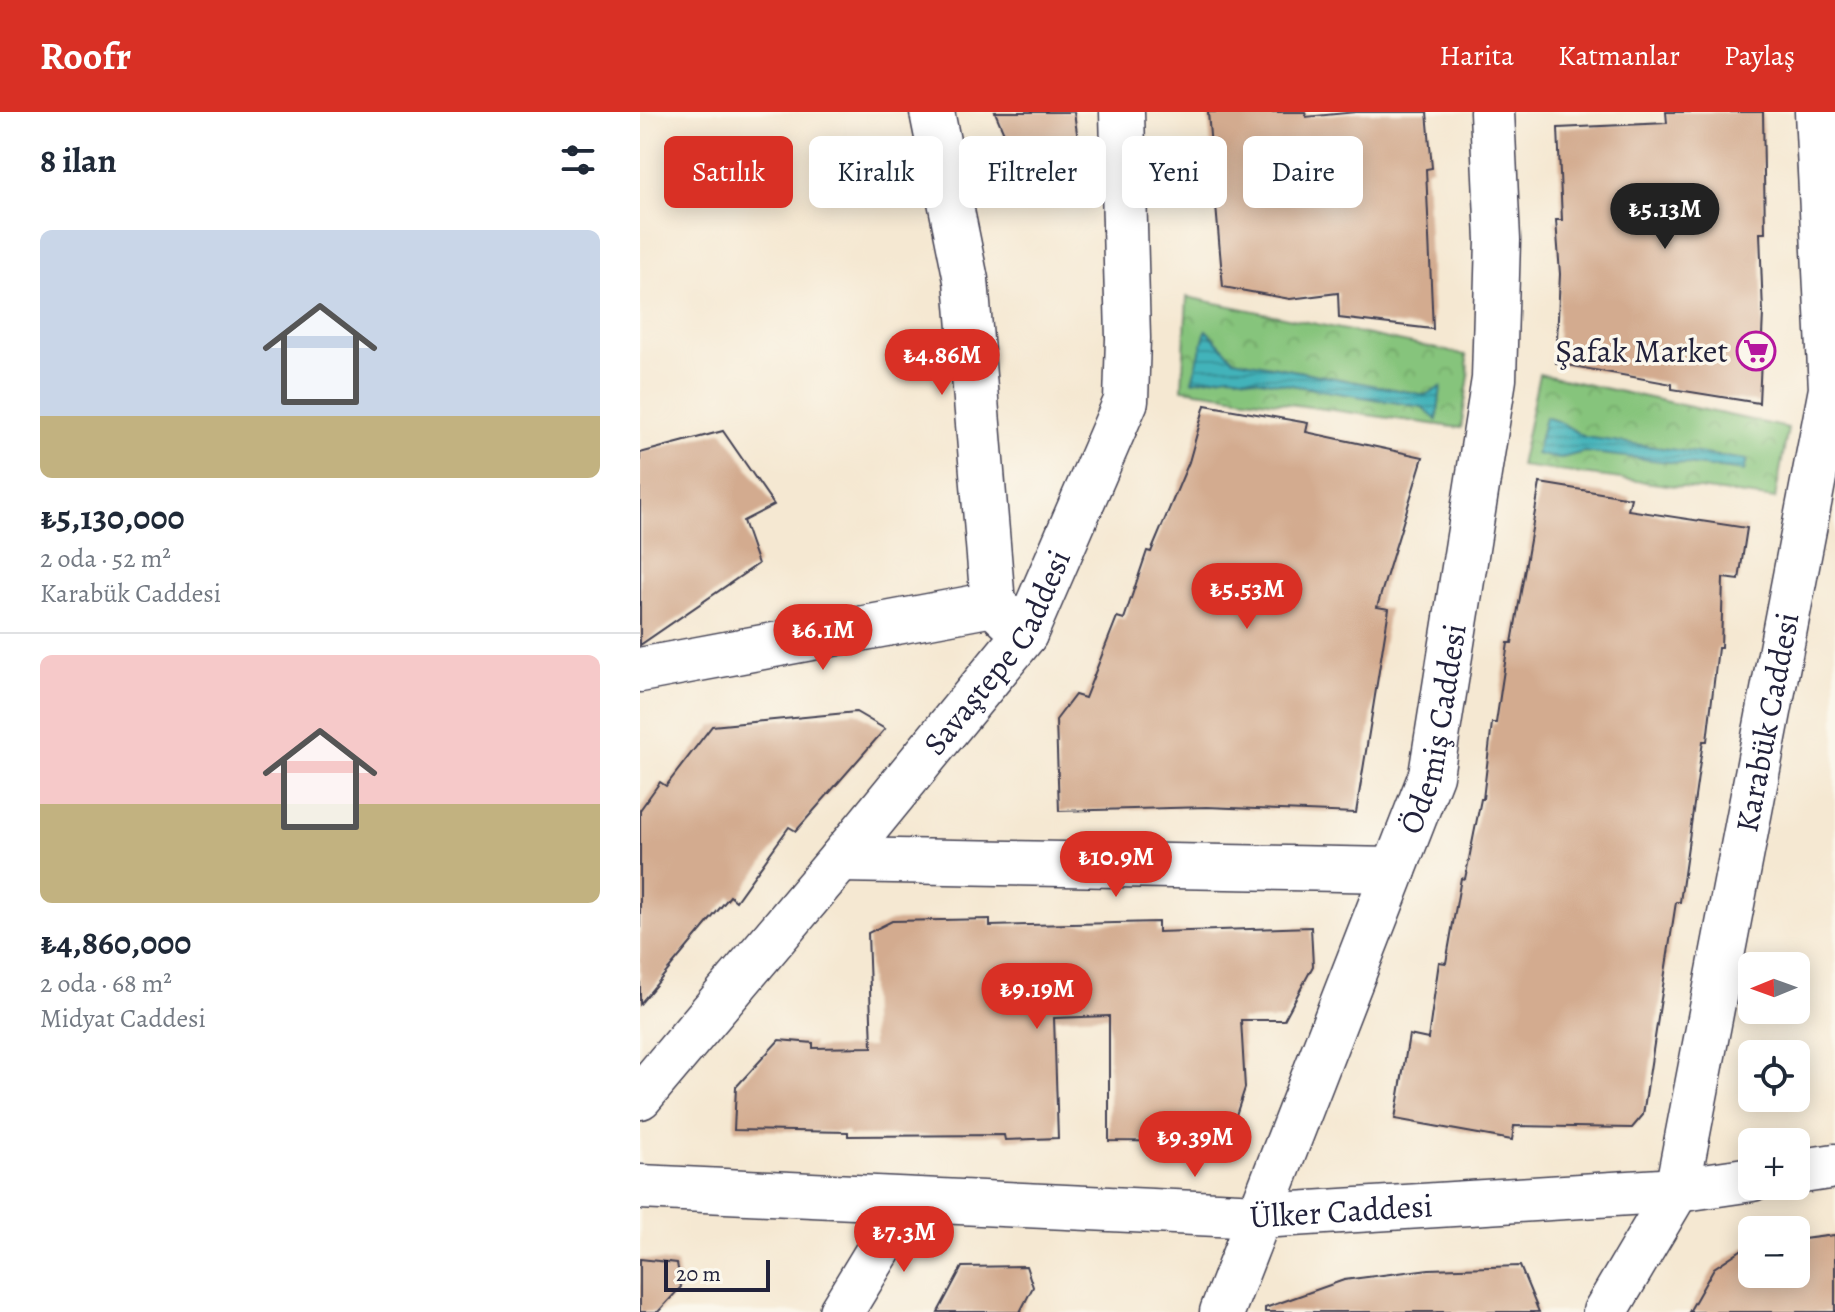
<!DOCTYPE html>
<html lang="tr">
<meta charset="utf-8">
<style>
body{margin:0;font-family:Alegreya,serif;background:#f6f6f7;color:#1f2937;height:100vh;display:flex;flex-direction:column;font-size:30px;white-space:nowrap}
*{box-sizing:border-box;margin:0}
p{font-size:26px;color:#747a83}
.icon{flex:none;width:44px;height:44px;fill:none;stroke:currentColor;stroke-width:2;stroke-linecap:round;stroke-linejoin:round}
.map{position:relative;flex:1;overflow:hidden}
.drawer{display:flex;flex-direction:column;background:#fff;width:640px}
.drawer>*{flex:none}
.top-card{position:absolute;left:24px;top:24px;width:760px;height:72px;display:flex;gap:16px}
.needle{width:52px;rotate:269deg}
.fabs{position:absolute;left:1098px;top:840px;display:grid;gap:16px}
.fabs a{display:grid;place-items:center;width:72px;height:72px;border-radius:12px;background:#fff;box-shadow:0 4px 20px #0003;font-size:40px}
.scale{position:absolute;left:24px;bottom:20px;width:106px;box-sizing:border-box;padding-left:8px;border:4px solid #22223b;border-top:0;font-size:22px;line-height:28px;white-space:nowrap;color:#22223b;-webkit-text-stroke:6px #fbf7ec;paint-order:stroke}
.price{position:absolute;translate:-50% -68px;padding:0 18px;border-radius:28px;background:#d93025;color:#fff;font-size:26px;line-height:52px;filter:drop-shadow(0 2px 4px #0008)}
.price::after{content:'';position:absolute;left:50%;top:48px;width:24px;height:18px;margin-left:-12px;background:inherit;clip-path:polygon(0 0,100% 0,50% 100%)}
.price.on{background:#222;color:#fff}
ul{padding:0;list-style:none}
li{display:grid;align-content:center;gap:16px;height:424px;padding:0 40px}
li+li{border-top:2px solid #e0e1e3}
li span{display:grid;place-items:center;height:248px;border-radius:12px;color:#555}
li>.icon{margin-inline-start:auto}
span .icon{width:144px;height:144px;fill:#fffc;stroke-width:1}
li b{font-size:34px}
h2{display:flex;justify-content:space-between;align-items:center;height:96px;padding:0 40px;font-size:34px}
.tag{padding:0 28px;border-radius:12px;background:#fff;box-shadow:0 4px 20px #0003;font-size:28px;line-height:72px}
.tag.on{background:#d93025;color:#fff}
header{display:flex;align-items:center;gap:48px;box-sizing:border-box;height:112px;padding:0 40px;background:#d93025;color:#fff}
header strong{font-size:38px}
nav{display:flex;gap:44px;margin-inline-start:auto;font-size:28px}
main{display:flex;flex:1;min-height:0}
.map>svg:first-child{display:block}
.park{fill:url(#park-crowns);stroke:#54735b;stroke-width:2}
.water{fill:url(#water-rules);stroke:#326a7a;stroke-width:2}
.building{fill:#d3ab8f}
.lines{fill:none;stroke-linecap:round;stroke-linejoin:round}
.minor-casing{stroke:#424052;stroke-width:47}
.minor{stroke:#fff;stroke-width:44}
.labels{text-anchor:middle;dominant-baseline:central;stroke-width:7;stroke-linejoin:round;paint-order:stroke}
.poi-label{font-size:32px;fill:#22223b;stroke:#fbf7ec;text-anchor:end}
.street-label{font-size:32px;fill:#22223b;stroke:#fbf7ec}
</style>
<header>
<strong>Roofr</strong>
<nav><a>Harita</a><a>Katmanlar</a><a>Paylaş</a></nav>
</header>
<main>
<section class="drawer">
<h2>8 ilan<svg class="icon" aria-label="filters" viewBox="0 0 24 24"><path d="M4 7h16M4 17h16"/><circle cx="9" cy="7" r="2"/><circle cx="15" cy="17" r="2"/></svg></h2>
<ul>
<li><span style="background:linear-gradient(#c9d6e8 75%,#c2b280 0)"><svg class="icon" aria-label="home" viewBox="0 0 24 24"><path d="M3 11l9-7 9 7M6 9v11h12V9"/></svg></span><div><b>₺5,130,000</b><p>2 oda · 52 m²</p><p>Karabük Caddesi</p></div></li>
<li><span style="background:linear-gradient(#f6c9c9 60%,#c2b280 0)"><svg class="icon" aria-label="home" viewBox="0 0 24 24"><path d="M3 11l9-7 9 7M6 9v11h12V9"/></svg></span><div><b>₺4,860,000</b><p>2 oda · 68 m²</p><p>Midyat Caddesi</p></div></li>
</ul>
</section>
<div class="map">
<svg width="1195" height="1200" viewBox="0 0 1195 1200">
<defs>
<pattern id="park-crowns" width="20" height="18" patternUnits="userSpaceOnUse" patternTransform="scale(2)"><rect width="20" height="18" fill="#86c47b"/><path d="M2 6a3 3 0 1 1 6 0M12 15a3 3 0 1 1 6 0" fill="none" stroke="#73a86b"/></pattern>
<pattern id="water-rules" width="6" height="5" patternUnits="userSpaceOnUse" patternTransform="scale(2)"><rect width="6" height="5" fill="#43b3ba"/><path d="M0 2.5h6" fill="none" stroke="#389198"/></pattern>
</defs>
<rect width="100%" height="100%" fill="#fbf7ec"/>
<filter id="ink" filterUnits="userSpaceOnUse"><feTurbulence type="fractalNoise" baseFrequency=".0125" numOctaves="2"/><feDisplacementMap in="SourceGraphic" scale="16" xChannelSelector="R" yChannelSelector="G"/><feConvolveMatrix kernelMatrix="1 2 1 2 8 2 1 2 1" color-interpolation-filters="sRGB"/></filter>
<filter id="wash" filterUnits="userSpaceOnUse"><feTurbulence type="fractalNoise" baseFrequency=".006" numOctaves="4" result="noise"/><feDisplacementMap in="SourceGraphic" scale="32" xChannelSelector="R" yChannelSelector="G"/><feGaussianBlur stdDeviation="1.8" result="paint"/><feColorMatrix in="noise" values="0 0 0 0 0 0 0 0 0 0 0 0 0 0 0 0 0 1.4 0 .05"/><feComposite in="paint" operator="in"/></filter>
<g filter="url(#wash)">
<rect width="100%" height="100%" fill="#f5e8d2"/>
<g class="park">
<path d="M547,185l279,58 3,21 -8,52 -279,-39z"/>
<path d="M899,262l249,54 -13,71 -255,-33z"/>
</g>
<g class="water">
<path d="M566,218l28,29 191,36 16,-8 -4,33 -15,-13 -192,-32 -38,6z"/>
<path d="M905,305l15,5 25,15 162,23 -3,11 -160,-19 -26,7 -22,-5z"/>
</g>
<g id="blocks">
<g class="building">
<path d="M355,0h79l9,63 -54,17z"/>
<path d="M568,0h97l1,5 50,-5h71l5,56 -6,1 7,160 -94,-11 -1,-25 -48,6 -67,-12z"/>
<path d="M1026,0h97l2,121h-5l3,80 -4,90 -87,-14v-5l-116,-21 4,-89 -4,-54h6l-4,-92 109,-5z"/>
<path d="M565,293l103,18 -2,9 117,25 -46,150 12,2 -33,204 -149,-6 -148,4 -3,-91 19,-25 10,3 32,-81 7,2 23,-68 4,1 38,-90z"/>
<path d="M83,319l51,74 -31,16 15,43 -118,81v-192z"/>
<path d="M900,371l91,15 -3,12 119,18 -8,52 -16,-2 -2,70h-3l-11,93h-4l-23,161h-4l-33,213 -11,13 -118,-2 -2,14 -117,-21 14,-84 19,4 11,-77 7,1 15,-85 4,1 16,-80h2l9,-76h4l12,-80h4z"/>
<path d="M216,600l29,17 -89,102 -7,-4 -53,74 -6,-5 -90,108v-194l20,-28 6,4 46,-60z"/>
<path d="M350,807v7l168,-4v10l153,-5 2,39 -29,54h-43l4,68 -10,30 -17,24 -109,-1v-125l-55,2 4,120 -53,2 -1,-5 -156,1v-4l-114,-2 2,-43 43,-47 34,3v5l59,-1 -4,-114 24,-12z"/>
<path d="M1195,1123v77h-146l25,-44 33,-22 5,-1v29h44v-34z"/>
<path d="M0,1147l37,4 4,24 -23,25h-18z"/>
<path d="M386,1154l7,21 -13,25h-82l24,-45z"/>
<path d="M880,1154l19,46h-274v-4l79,-28 85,-11z"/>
</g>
</g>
</g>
<g filter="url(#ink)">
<use href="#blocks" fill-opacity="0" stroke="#424052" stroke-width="2"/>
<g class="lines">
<g class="minor-casing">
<g id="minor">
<path d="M292,0l34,168 27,324 32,30"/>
<path d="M0,558l353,-66"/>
<path d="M200,748l554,10"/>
<path id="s1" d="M0,985l200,-237 185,-226 101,-233 2,-63 -6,-226"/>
<path d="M1156,1060l39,-6"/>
<path id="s2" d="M0,1075l620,29 417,-26 75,-11"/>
<path d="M201,1200l68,-112"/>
<path id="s3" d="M582,1200l209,-537 63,-396 4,-139 -6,-128"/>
<path id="s4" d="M965,1200l72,-122 154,-801 -14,-277"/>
</g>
</g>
<use href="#minor" class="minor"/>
</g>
</g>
<defs>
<g id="supermarket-ring" transform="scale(2)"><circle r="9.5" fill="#fbf7ec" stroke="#b5179e" stroke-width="1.5"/><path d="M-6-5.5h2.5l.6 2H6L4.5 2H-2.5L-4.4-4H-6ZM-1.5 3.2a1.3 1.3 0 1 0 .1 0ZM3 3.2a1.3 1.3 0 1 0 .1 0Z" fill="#b5179e"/></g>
</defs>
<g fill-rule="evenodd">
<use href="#supermarket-ring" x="1116" y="239"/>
</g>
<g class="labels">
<g class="poi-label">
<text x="1088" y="239">Şafak Market</text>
</g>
<g class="street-label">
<text stroke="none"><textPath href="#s1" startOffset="572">Savaştepe Caddesi</textPath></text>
<text stroke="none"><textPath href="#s4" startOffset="618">Karabük Caddesi</textPath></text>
<text stroke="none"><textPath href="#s3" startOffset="622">Ödemiş Caddesi</textPath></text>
<text stroke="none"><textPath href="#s2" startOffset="702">Ülker Caddesi</textPath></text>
</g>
</g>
</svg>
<div class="fabs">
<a><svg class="needle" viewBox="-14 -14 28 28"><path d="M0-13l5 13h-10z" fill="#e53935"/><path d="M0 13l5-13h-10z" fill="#747a83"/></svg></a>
<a><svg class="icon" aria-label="locate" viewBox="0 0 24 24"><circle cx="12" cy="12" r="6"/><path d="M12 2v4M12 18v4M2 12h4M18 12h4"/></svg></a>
<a>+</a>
<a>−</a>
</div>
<div class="scale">20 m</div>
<b class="price on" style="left:1025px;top:139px">₺5.13M</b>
<b class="price" style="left:302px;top:285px">₺4.86M</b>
<b class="price" style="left:607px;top:519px">₺5.53M</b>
<b class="price" style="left:183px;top:560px">₺6.1M</b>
<b class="price" style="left:476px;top:787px">₺10.9M</b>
<b class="price" style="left:397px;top:919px">₺9.19M</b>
<b class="price" style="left:555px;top:1067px">₺9.39M</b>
<b class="price" style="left:264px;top:1162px">₺7.3M</b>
<div class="top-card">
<a class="tag on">Satılık</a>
<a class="tag">Kiralık</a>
<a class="tag">Filtreler</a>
<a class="tag">Yeni</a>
<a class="tag">Daire</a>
</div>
</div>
</main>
